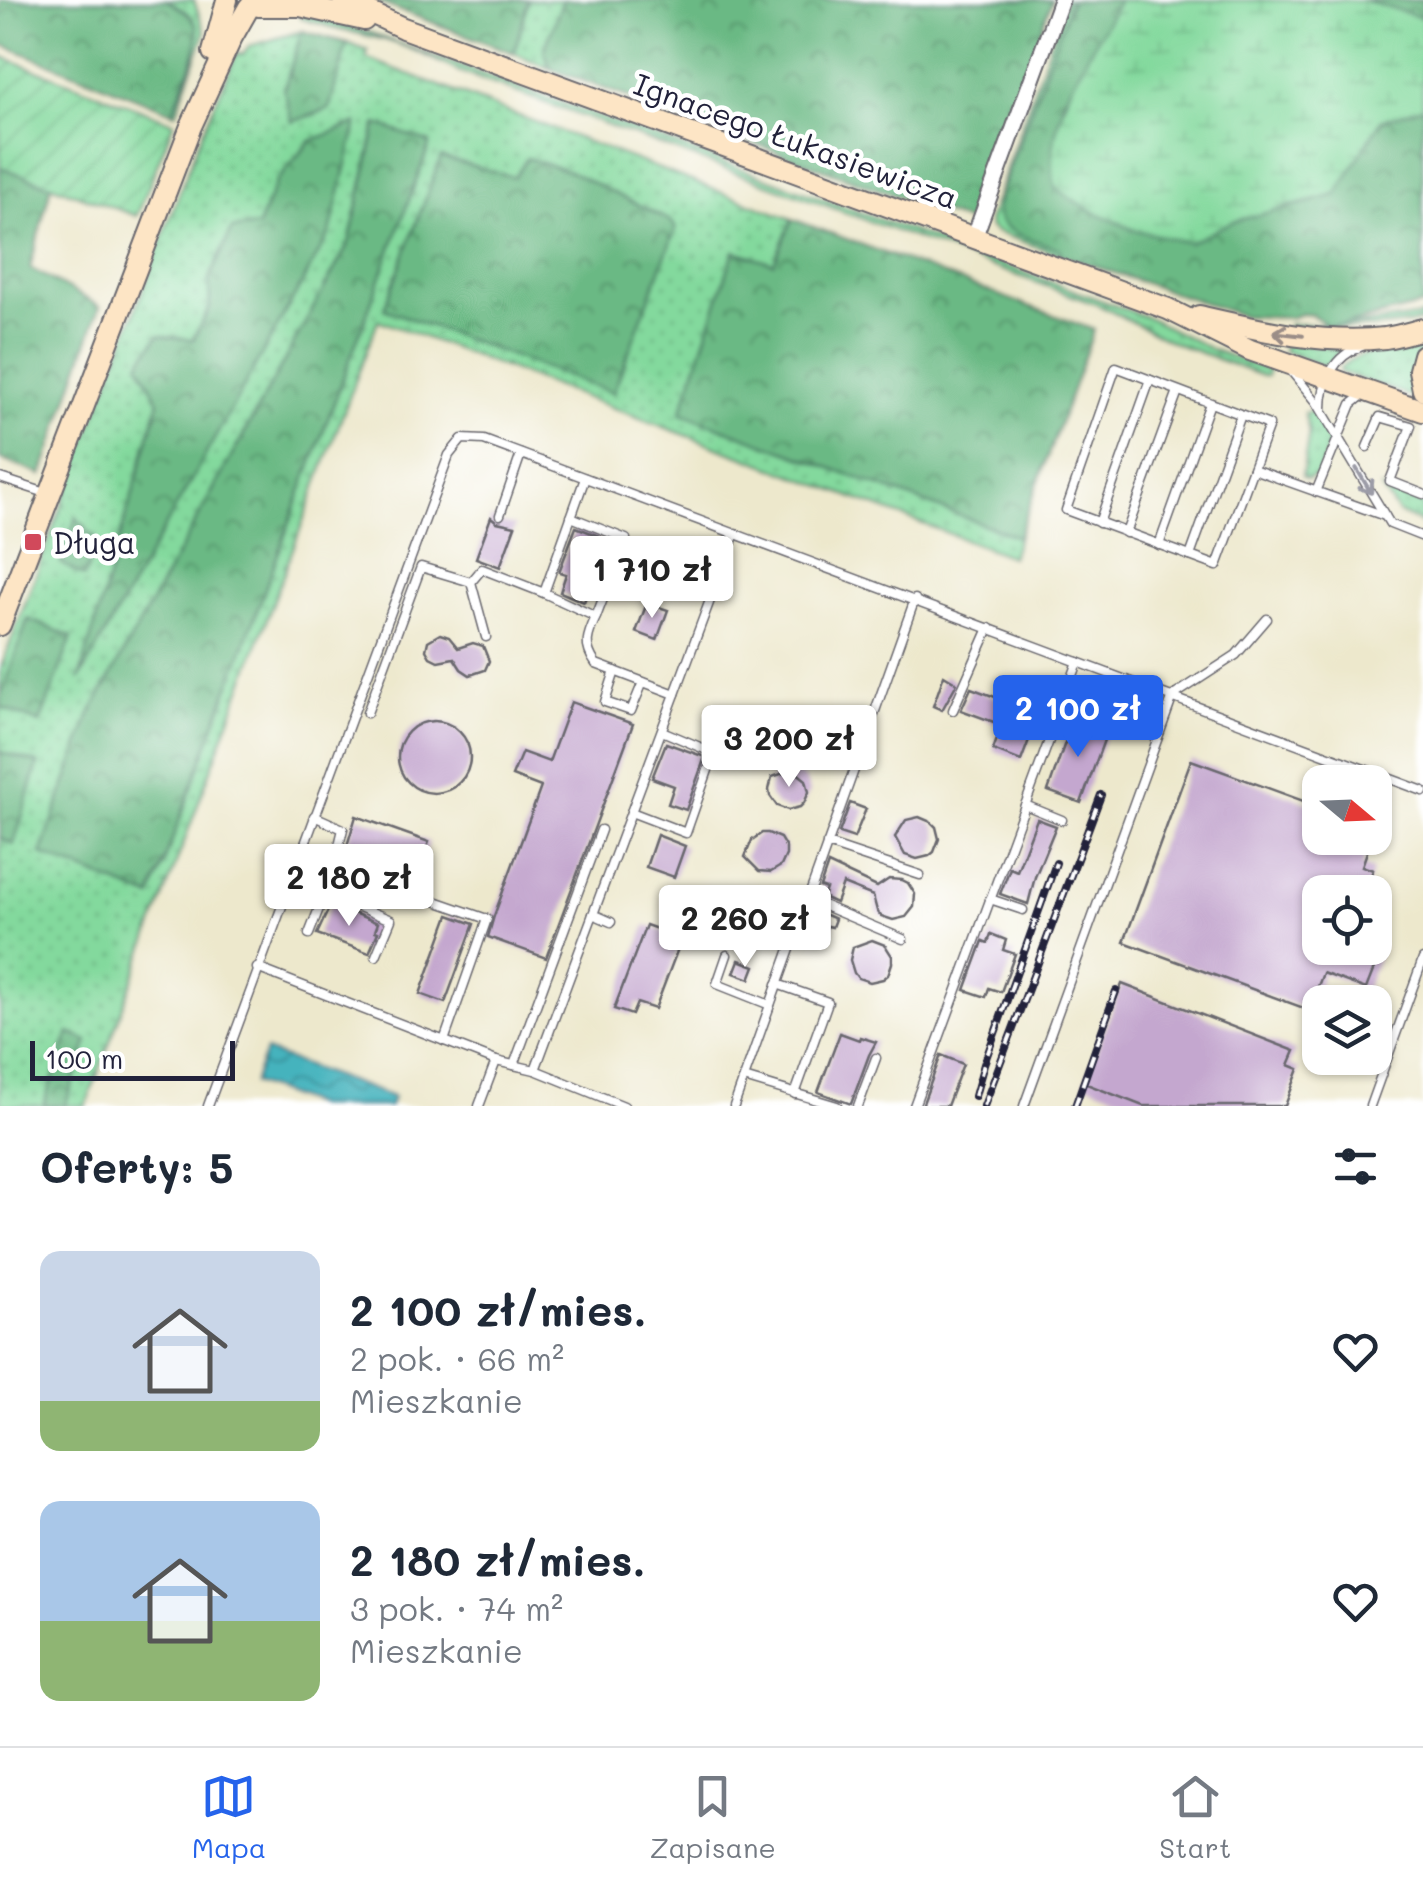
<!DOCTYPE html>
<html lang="pl">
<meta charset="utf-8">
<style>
body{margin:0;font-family:Mali,sans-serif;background:#f2f2f3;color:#1f2937;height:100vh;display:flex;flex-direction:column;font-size:38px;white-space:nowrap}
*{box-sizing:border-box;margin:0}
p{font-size:32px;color:#747a83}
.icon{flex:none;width:55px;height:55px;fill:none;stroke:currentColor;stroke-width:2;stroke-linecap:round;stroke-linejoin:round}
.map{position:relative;height:1106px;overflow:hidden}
.side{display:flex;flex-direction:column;background:#fff;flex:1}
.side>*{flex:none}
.needle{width:65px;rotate:109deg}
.controls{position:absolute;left:1302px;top:765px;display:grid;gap:20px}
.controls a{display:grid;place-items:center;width:90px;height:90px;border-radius:20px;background:#fff;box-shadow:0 2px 8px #0004;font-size:50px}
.scale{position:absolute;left:30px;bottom:25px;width:205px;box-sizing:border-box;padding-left:10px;border:5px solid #22223b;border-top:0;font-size:28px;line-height:35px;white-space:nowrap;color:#22223b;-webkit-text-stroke:8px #fff;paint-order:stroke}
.price{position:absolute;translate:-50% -85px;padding:0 22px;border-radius:10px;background:#fff;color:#222;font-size:32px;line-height:65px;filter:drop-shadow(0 2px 5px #0008)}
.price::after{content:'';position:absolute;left:50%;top:60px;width:30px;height:22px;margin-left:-15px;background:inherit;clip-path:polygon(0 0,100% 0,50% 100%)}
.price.selected{background:#2563eb;color:#fff}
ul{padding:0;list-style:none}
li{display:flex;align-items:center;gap:30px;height:250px;padding:0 40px}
li span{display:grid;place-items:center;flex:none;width:280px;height:200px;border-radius:20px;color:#555}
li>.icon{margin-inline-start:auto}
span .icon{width:120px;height:120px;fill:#fffc;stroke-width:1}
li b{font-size:42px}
h2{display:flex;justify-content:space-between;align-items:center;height:120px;padding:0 40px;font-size:42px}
.tabs{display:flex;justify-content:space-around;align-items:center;height:140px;border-top:2px solid #e0e1e3;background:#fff;font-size:28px;color:#747a83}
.tabs a{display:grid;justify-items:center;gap:5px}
.tabs .selected{color:#2563eb}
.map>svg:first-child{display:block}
.grass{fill:url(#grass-dots);stroke:#527e6c;stroke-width:2.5;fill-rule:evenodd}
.forest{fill:url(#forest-crowns);stroke:#466e60;stroke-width:2.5}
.wetland{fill:url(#wetland-marsh);stroke:#527e6c;stroke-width:2.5}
.garden{fill:url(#garden-furrows);stroke:#527e6c;stroke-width:2.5}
.water{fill:url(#water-waves);stroke:#336a7c;stroke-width:2.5}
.building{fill:#c4a7cf}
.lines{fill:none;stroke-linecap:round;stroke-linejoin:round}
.lane-casing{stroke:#69676e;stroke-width:11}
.street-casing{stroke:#69676e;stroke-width:19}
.secondary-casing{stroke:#69676e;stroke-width:24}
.lane{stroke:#fff;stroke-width:8}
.street{stroke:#fff;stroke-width:15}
.secondary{stroke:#fde5c5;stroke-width:20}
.rail-casing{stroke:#22223b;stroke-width:8}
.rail{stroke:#fff;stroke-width:4;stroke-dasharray:11;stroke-linecap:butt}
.oneway{stroke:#9a8d87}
.oneway2{stroke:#9c9ca7}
.poi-dot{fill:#d1495b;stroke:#fff;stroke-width:4}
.labels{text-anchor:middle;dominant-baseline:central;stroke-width:9;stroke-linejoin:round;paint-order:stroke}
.street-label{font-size:30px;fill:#22223b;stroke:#fff}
.poi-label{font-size:30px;fill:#22223b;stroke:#fff;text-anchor:start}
</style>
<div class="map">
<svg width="1423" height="1106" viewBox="0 0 1423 1106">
<defs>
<pattern id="grass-dots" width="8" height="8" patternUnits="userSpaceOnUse" patternTransform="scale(2.5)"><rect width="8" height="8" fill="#83d99d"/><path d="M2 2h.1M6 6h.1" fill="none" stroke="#71ba88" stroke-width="1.8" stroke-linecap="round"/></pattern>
<pattern id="forest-crowns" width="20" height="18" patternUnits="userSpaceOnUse" patternTransform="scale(2.5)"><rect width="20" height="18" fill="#6ab984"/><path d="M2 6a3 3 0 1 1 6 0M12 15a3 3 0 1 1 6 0" fill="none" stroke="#57966d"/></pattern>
<pattern id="wetland-marsh" width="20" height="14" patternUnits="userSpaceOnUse" patternTransform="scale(2.5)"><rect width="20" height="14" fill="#83d99d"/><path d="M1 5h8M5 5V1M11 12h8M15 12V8" fill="none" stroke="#71ba88"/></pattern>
<pattern id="garden-furrows" width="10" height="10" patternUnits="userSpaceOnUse" patternTransform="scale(2.5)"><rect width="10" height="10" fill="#83d99d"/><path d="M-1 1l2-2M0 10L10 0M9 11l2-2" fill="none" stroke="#71ba88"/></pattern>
<pattern id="water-waves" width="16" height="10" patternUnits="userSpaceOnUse" patternTransform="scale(2.5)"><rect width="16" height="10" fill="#44b3bd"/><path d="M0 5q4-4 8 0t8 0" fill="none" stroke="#38919b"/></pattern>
</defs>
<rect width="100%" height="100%" fill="#fff"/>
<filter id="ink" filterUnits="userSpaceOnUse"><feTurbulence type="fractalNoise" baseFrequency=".01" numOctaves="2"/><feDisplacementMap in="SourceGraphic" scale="20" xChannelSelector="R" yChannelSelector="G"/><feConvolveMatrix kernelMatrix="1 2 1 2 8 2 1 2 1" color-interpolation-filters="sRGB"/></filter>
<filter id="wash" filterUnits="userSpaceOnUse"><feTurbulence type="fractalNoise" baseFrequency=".0048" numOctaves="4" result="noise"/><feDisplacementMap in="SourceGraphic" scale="40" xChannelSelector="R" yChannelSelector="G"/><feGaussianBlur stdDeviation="2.25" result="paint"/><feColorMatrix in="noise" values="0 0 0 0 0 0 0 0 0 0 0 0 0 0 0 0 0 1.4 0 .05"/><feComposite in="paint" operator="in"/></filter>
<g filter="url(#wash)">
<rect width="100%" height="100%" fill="#ede8cc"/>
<g class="grass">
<path d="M166,0h28l11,33 -29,80 -4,-1c8,-19 31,-66 24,-86 -4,-13 -18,-19 -30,-26z"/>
<path d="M528,0h35l-18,50 6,19 -37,-16z"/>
<path d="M1065,0h6l-70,191 -5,20 16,20 48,18 1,6 -65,-23 -6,-4 -2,-7z"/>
<path d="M302,12l69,21 778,285 64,32 55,20 -1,6h-5l-90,-34 -74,-37 -640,-234c-26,-12 -53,-27 -81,-33 -26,-6 -51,-12 -77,-20z"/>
<path d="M302,31l-18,58 45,20 18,-66 21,8 -2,7 426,161 -18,44 -39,-12 -53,162 336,124 -7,20 -633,-237 -292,786h-86v-268l14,5 24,-79 -38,-12v-82l200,-532 37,-85 6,2 6,-9zM376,125l54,18 -279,754 -109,-43 48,-140 259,-471zM276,182l-195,492 78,-273 51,-94 -1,-28 49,-53z"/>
<path d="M1423,316v5c-45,9 -90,8 -136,7l3,-4 65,1z"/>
<path d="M1423,338v8l-10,33 5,20 -78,-27 1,-5c17,-16 36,-13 57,-19 9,-3 17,-7 25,-10z"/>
<path d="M1285,342l58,7 -17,18 -43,-16z"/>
<path d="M1313,411l17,31 -12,33 -10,4 -6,-3 7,-44 -5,-19z"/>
<path d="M1382,489l41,15v20l-25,-11z"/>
</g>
<g class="forest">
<path d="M0,0h166c12,7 26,13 30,26 7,20 -16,66 -24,86l-172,-68z"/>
<path d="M372,0h156l-14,53z"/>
<path d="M563,0h489l-82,223 -419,-154 -7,-18z"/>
<path d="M1071,0h48l-58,105 128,138 42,-21 105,-27 45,-75 42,-13v198l-78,20h-18l-15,-10 -11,-1 -11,4 -47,-2 -182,-61 -1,-6c-17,-6 -58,-15 -63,-34 -2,-8 2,-17 4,-24z"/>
<path d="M1363,0h60v18l-60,-16z"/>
<path d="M302,31l45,12 -18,66 -37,13 -8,-33z"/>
<path d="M357,123l-27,110 -251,447 80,-278 -20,-39 20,-28 34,5 17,-32 -1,-29 23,-50 26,-3 18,-44 34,-41z"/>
<path d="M377,124l53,19 -279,754 -110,-43 49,-140 259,-471z"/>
<path d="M441,157l73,20 13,-19 42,13 102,50 5,7 -63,165 -229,-84z"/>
<path d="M0,167l51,19 -21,82 70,38 -58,169 -42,-16z"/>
<path d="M792,219l302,111 -76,207 -337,-124 53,-162 40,12z"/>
<path d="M76,517l23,26 -15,34 -23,-14z"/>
<path d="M28,619l44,18 -32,86 -40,-16v-10z"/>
<path d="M0,752l38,11 -24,81 -14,-6z"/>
<path d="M69,1033l19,8 -23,65h-22z"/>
</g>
<path class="wetland" d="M1119,0h244l60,18v89l-42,13 -45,75 -105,27 -42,21 -57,-14 -46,-21 -31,-20c-14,-70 33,-130 64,-188z"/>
<path class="garden" d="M0,56l174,66 -37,94 -137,-49z"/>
<path class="water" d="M265,1051l128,46 -3,9h-74l-63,-23z"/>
<g id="blocks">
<g class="building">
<path d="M491,517l6,5 18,4 -15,41 -24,-9z"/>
<path d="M576,527l23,9 -4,11 18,6 -13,34 -9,-4 -7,19 -24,-10 6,-18 -7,-2z"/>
<path d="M647,603l21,7 -11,30 -21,-8z"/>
<path d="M440,634l9,3 9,11 15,-5 10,3 6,15 -4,9 -15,5 -9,-6 -7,-11 -16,3 -8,-4 -4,-7 2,-9z"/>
<path d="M944,675l13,8 -15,27 -9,-4z"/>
<path d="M971,688l40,15v-3l29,11 -19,50 -28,-11 9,-25 -41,-15z"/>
<path d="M571,702l62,22 -87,234 -58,-21 6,-21 47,-129 -29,-11 10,-24 27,10z"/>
<path d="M1074,717l34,12 -27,74 -33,-12z"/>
<circle cx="434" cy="757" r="36"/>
<path d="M666,743l39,14 -19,53 -18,-6 6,-18 -22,-8z"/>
<path d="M1191,760l129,47v31h52l-10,28 11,4 -8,22h-45v56h62l-16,41 -43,-16 -14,37 -185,-68z"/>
<path d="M790,771l6,1 10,8 3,12 -5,11 -4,4 -12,3 -11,-4 -7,-10 -1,-6 3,-13z"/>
<path d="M850,803l16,6 -12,29 -15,-5z"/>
<path d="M356,816l73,26 -16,42 -26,-10 5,-12 -45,-16z"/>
<path d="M919,817l12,5 5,5 3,12 -5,13 -5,4 -12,3 -12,-4 -10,-18 11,-17z"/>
<path d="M1037,819l19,7 -21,51 -7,27 -28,-10 10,-26 7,3z"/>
<path d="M762,833h6l12,5 6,10v7l-5,11 -10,6 -12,-1 -14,-14 7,-17z"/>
<path d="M657,835l28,11 -11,31 -28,-10z"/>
<path d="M828,864l49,23 12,-8 13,1 6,3 7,11 -1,13 -8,10 -13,3 -12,-4 -4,-5 -4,-15 -30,-12 -7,19 -13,-6 3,-8 -6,-2z"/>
<path d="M744,894l12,5 6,10 1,6 -5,11 -4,4 -15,2 -12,-8 -3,-11 1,-6 8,-9z"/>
<path d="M331,904l47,19 -3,8 3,1 -9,21 -52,-19z"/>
<path d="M821,913l14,6 -3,8 -5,-1 -5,13 -9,-4z"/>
<path d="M449,915l25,9 -29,79 -25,-9z"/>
<path d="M646,925l36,13 -27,71 -18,-6 -5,12 -18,-6z"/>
<path d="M991,934l15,6 -3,10 12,4 -14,38 -12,-4 -3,9 -21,-7 18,-49 5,2z"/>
<path d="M872,940l13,5 7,11v7l-4,12 -5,4 -13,3 -12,-4 -4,-5 -4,-13 3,-13z"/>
<path d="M739,960l16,6 -5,13 -16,-6z"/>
<path d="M1122,984l173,67 -6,14 10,4 -14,37h-142l-59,-23z"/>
<path d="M840,1033l19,7 1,-3 16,5 -7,13 -18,49 -33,-12z"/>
<path d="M941,1055l22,9 -16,42h-25z"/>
</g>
</g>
</g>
<g filter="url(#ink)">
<use href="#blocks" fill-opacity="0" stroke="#69676e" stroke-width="2.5"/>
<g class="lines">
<g class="lane-casing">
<g id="lane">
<path d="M1116,367l153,58 -52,141 -151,-56z"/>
<path d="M1292,372l24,29 74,123 33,13"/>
<path d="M1322,409c0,-29 12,-53 40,-63"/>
<path d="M1367,447l13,-30 31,9 -21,55 33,13"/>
<path d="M1253,469l132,47"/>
<path d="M0,478l46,15"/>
<path d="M1316,492l36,-88 12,-10"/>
<path d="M500,515l21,-61"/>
<path d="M1099,523l51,-143"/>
<path d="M1126,533l52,-142"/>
<path d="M1159,545l51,-142"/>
<path d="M1190,556l51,-141"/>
<path d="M471,582l15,55"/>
<path d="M544,593l52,24 30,-78 -55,-22"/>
<path d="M596,617c-9,19 -13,29 0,47l79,30"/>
<path d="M615,671l-10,31 26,9 12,-29"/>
<path d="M953,710l36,-82"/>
<path d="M367,713l54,-146 50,15 11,-13 62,24 41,-115"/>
<path d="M1025,805l37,15"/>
<path d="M631,812l55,21 28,-80 -52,-22"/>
<path d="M314,816l29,13 -9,37 153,53 -43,122"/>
<path d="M827,844l93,31"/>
<path d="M291,879l100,41 -15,36"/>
<path d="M808,899l95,40"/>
<path d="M990,899l33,11"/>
<path d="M593,914l18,8"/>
<path d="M309,934l16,-41"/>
<path d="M744,938l51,-3"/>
<path d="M727,955l-10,29 53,21"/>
<path d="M257,968l239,93 39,9 89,36"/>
<path d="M777,984l51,18 -33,92"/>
<path d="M514,1065l87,-235"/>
<path d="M535,1070l200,-537"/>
<path d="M744,1078l93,28"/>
<path d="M208,1106l241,-651 13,-16 22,1 939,351"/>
<path d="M479,1106l17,-45"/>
<path d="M734,1106l181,-507"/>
<path d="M858,1106l18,-48"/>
<path d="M914,1106l164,-444"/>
<path d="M1024,1106l149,-410 63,-41 31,-36"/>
<path d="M1370,1106l53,-147"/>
</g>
</g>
<g class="street-casing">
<path id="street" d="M974,238l87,-238"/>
</g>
<g class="secondary-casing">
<g id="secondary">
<path d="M343,0l60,28 765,281 82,41 173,61"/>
<path d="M258,6h42l64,14"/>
<path d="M213,52l14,-52"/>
<path d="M1199,316c61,14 123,29 186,22 13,-2 26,-6 38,-9"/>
<path d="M1423,355l-4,15 4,20"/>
<path d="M0,625l191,-499 41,-89 17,-30"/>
</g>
</g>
<use href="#lane" class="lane"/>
<use href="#street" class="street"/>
<use href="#secondary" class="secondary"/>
<g class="rail-casing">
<g id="rail">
<path d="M975,1096l9,-32 72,-201"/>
<path d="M984,1106l117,-311"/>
<path d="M1075,1106l41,-115"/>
</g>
</g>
<use href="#rail" class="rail"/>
</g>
<defs><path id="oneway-shaft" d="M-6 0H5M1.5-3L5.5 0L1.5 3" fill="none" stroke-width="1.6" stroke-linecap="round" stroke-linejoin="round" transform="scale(2.5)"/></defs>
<use class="oneway" href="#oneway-shaft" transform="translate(1288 334) rotate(-173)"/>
<use class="oneway2" href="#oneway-shaft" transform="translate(1364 481) rotate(59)"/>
</g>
<rect class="poi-dot" x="23" y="532" width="20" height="20" rx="5"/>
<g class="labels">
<g class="street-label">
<text transform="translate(796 140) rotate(20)">Ignacego Łukasiewicza</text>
</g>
<g class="poi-label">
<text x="53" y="542">Długa</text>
</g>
</g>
</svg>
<div class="controls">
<a><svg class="needle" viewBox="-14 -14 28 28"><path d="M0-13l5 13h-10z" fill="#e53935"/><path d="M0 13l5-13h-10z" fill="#747a83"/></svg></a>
<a><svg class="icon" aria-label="locate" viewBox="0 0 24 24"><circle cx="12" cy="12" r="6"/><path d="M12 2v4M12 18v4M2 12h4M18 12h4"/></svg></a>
<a><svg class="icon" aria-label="layers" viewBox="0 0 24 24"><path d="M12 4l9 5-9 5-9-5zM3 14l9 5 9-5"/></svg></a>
</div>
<div class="scale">100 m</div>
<b class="price" style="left:652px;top:621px">1 710 zł</b>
<b class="price selected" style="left:1078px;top:760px">2 100 zł</b>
<b class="price" style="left:789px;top:790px">3 200 zł</b>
<b class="price" style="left:349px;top:929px">2 180 zł</b>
<b class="price" style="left:745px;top:970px">2 260 zł</b>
</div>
<section class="side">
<h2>Oferty: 5<svg class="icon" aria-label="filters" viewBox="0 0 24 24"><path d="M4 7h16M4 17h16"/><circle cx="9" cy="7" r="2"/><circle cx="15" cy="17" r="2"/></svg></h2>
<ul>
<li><span style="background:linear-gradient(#c9d6e8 75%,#8fb573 0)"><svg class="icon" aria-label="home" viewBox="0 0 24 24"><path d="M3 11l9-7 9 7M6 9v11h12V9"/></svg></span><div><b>2 100 zł/mies.</b><p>2 pok. · 66 m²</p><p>Mieszkanie</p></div><svg class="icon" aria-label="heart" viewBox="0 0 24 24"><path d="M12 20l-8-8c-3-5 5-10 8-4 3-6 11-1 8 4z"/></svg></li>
<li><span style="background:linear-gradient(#a9c7e8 60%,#8fb573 0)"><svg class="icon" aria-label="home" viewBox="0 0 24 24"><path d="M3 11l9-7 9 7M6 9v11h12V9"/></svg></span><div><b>2 180 zł/mies.</b><p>3 pok. · 74 m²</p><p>Mieszkanie</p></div><svg class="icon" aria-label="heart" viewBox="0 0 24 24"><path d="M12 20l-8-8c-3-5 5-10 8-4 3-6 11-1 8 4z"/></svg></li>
</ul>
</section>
<nav class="tabs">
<a class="selected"><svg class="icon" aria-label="map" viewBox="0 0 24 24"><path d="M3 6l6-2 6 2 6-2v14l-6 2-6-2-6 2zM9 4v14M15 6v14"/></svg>Mapa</a>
<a><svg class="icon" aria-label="saved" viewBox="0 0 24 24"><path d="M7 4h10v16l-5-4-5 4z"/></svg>Zapisane</a>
<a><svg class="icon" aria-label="home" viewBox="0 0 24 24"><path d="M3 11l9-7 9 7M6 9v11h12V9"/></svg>Start</a>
</nav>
